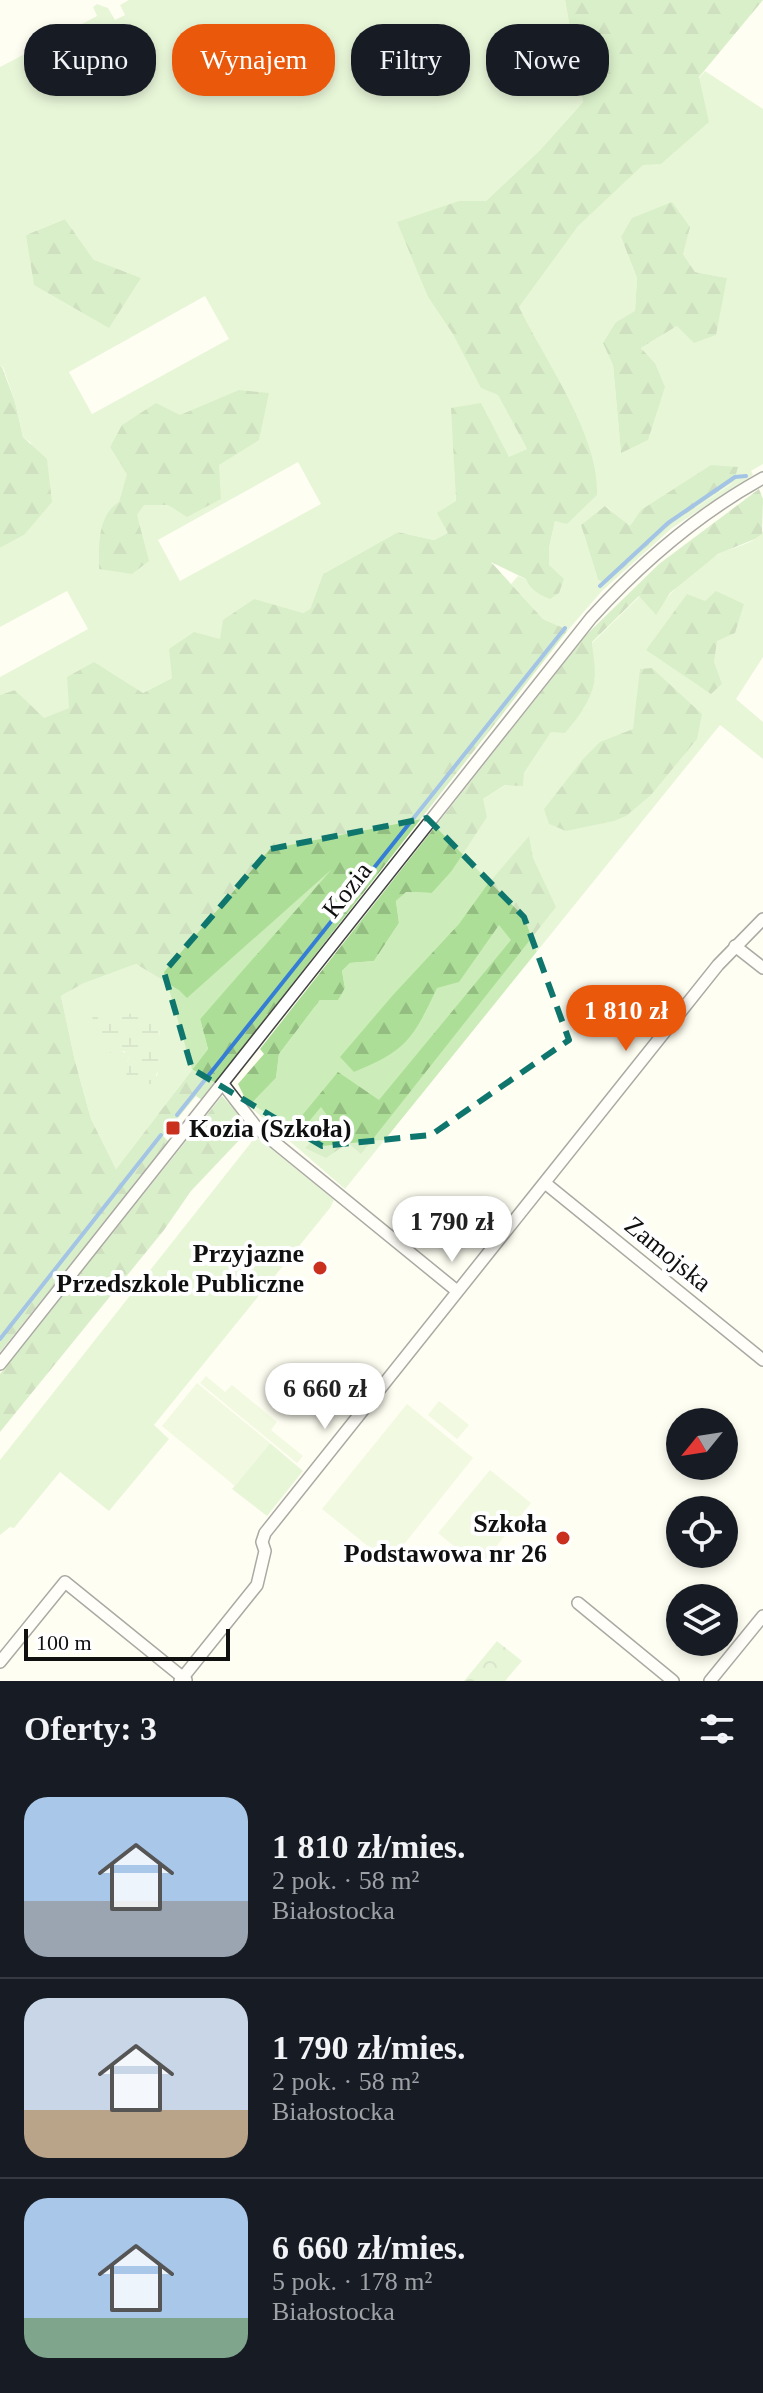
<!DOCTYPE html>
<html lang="pl">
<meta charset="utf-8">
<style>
body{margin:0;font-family:Georgia,serif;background:#242831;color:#f1f3f6;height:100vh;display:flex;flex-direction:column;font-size:30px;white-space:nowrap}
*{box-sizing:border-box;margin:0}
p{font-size:26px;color:#9ea1a6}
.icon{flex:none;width:44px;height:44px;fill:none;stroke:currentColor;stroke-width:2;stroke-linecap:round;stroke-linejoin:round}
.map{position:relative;height:1681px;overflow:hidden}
.details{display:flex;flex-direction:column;background:#171b24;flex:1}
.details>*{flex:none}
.hud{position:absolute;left:24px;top:24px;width:716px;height:72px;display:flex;gap:16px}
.needle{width:52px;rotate:240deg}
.tools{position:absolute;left:666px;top:1408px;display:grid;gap:16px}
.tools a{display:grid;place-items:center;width:72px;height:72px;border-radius:50%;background:#171b24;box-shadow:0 4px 12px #0003;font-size:40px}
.scale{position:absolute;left:24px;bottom:20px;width:206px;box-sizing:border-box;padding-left:8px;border:4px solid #101010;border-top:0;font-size:22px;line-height:28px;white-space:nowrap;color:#101010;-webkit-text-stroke:6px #fff;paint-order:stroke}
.price{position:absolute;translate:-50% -68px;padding:0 18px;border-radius:28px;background:#fff;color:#222;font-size:26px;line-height:52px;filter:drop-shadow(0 2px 4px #0008)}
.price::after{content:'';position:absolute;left:50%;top:48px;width:24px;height:18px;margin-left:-12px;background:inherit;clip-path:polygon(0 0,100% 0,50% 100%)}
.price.active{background:#ea580c;color:#fff}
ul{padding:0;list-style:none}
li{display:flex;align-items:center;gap:24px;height:200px;padding:0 24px}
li+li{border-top:2px solid #363941}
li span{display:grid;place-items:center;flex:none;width:224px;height:160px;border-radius:24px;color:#555}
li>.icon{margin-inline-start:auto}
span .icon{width:96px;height:96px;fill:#fffc;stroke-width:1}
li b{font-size:34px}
h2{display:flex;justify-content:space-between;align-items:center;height:96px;padding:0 24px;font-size:34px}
.chip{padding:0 28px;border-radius:32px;background:#171b24;box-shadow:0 4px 12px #0003;font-size:28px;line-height:72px}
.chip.active{background:#ea580c;color:#fff}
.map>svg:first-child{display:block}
.grass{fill:#ccedb9;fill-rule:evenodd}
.forest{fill:url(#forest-firs);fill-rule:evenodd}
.wetland{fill:url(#wetland-marsh)}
.park{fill:url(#park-crowns)}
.pitch{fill:#dff3cb}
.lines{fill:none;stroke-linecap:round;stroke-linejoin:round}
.stream{stroke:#367ed5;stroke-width:4}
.minor-casing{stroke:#434343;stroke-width:14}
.minor{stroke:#fff;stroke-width:11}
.marked{fill:none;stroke:#0f766e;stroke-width:6;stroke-dasharray:16 10;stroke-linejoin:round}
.poi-dot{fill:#c9301e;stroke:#fff;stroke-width:3}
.labels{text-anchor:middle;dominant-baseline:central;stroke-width:8;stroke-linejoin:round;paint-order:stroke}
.street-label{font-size:26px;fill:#101010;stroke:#fff}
.poi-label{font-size:26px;font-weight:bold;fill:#101010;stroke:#fff;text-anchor:end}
</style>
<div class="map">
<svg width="763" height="1681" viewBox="0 0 763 1681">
<defs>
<pattern id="forest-firs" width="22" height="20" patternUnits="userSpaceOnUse" patternTransform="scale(2)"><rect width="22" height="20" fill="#acde97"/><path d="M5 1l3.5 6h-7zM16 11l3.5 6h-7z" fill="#93bd81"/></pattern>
<pattern id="wetland-marsh" width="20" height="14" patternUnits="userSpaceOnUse" patternTransform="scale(2)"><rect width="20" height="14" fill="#ccedb9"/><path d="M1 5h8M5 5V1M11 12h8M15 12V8" fill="none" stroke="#aeca9e"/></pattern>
<pattern id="park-crowns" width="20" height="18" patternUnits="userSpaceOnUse" patternTransform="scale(2)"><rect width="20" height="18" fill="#ccedb9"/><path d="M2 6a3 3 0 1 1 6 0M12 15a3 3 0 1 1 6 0" fill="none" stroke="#aeca9e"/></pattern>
</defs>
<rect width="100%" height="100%" fill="#fffef2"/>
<g class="grass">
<path d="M129,0h436l18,102 -43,48 -54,51h-27l-31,96 70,97 29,55 -18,9 -57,-50 4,93 -7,32 -15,7 -36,-8 -75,42 -13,35 -7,4 -83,27 -48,38 -29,15 -73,15 -27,11 -28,-29 -15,5v-18l88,-48 -21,-38 -67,36v-79l24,-13 7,-92 -8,-6 -8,-35 -12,-35 -3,-1v-299l97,-51 -4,-9 4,-3 11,4 7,12 10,-5 -5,-10zM65,219l29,41 -68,-25zM205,296l24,43 -137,75 -23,-42zM298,462l23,42 -141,77 -22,-41z"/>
<path d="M705,71l58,38v355l-12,7 2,4 -81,53 -70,63 -34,39 -25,-11 -32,-35 7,-8 8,3 23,-14v-17l6,-27 -49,-215zM621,237l62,17 12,18 31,6 -49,48 -36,22 14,15 -34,89 -8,-87 3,-43 19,-10 2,-34zM734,482l-64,43 -26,22 -46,33 -17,-55 25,-19 24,21z"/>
<path d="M763,531v126l-27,42 27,23v37l-43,-34 -375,464 -96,-83 27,-28 3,-24 41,-54 18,-1 7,-11 -3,-17 8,-8 24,-2 25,-38 -3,-22 9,-9 27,1 19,-21 32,-73 41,-26 27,-42 33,-23 11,-30 -3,-35 48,-47 16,18c11,-21 42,-49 63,-60 15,-8 35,-9 44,-23z"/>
<path d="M340,862l-140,157 8,30 -92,120 -25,-50 -16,-58 -14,-65 21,-12 54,-20 44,27zM159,1031l2,17 -4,28 -30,-14 2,-4 -1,-4 -7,-3z"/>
<path d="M257,1135l77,65 -4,8 -176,217 15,14 -60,72 -49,-39 -46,56 -4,-1 -10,8v-75z"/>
<path d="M270,1443l33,28 -36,45 -35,-27z"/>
</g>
<g class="forest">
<path d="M565,0h198l-64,77 10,45 -48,42 -18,1 -65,61 -59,81c25,52 81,129 78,188l-30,29 -12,-3 -6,27v17l15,14 -5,14 -9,6c-10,-4 -20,-9 -24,-20l-35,-17 52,57 25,11 -366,470 -6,-4 -33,40 6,6 -169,210v-657l15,-5 29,28 25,-10 -2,-31 27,-15 49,31 29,-15 -3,-29 25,-17 26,7 3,-19 31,-21 49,14 7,-4 13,-35 75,-42 36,8 14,-7 -11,-20 19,-12 -5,-93 30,-5 28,54 18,-8 -29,-54 -17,-7 -28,-54 -25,-37 -31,-75 62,-21h27l54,-51 43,-48zM332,869l-132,150 8,30 -92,120 -25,-50 -16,-58 -14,-65 21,-12 54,-20 44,27 7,7z"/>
<path d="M672,202l18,25 -7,27 12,18 32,6 -11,57 -22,8 -17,-17 -36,22 14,15 10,24 -17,53 -27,13 -8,-88 -10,-22 13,-21 19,-11 2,-33 -16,-41 11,-19z"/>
<path d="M65,219l29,41 47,18 -32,50 -75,-43 -8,-50z"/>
<path d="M0,366l2,1 13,35 8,35 24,22 5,43 -28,33 -24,13z"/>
<path d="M239,390l30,3 -10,47 -40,25 2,34 -34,18 -19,-12h-24l-7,10 12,46 -17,13 -33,-5c0,-23 -2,-53 20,-67l8,-28 -17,-27 12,-22 34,-22 24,12z"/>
<path d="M711,465l27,2 -4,14 -64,44 -63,58 -9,-3 -17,-55 24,-19 25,20 11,-16z"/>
<path d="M759,489l4,10 -1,35 -7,5 -37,15 -48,39 -14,22 -17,-19 -47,46c1,11 3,22 3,33 -1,22 -16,42 -30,58l-14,-1 -27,41 -1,13 -18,-1 -22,14 4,18 -36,55 -19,21 -26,-1 -10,9 3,22 -25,38 -24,2 -8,8 3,17 -7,12h-18l-41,54 -3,24 -27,28 -11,-22 26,-30 -4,-5 326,-414 73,-71z"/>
<path d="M716,591l28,13 -9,29 -18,8 -3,21 8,22 -11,10 -65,-44 41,-56 18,7z"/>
<path d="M652,668l50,46 -5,25 -46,56 -25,21 -12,5 -48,10 -17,-7 -5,-15 39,-50 17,-17 33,-13 7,-60z"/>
<path d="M529,836l4,22 23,49 -195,247 -13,-11 -22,15 -21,-10 26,-27 -10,-14 -25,30 -6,-7 48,-58 41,28 132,-160 -12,-15 -40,57 -22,6c-24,50 -29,62 -83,84l-14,-15 53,-62 66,-71 28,-39z"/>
<path d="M222,1096c11,12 21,22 23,38l-54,57 -27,39 -164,202v-58z"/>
</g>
<path class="wetland" d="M102,1006l44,12 10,7c9,18 7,42 -5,59 -18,4 -32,-8 -22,-26l-5,-7 -11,3 -4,-2 -16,-26 -1,-14z"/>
<path class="park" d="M497,1641l25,20 -17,20h-41z"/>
<g class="pitch">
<path d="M206,1376l19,16 7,-7 45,37 -6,8 32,26 -6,7 -97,-80z"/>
<path d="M197,1383l73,60 -35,43 -73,-60z"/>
<path d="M439,1401l30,24 -12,14 -29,-24z"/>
<path d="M407,1404l66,54 -84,105 -67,-54z"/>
<path d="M490,1470l41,33 -51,64 -42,-34z"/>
</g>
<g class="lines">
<g class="stream">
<path d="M600,586l68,-63 67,-46 11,-1"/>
<path d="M177,1115l388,-487"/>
<path d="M0,1339l161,-204"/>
</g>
<g class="minor-casing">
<g id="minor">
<path d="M735,946l28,22"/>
<path d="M223,1084l34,44 200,163"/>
<path d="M545,1183l218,177"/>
<path d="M0,1364l591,-746c50,-55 107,-104 172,-140"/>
<path d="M578,1603l95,78"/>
<path d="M0,1662l65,-80 121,98"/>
<path d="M180,1681l77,-96 8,-34 -3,-9 3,-9 453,-568 45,-46"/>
<path d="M710,1681l53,-65"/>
</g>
</g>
<use href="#minor" class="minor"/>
</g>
<path d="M0 0H763V1681H0ZM427,818l97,99 45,123 -138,95 -109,11 -130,-77 -28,-97 106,-123z" fill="#fffef2" fill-opacity=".55" fill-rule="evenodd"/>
<path class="marked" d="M427,818l97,99 45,123 -138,95 -109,11 -130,-77 -28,-97 106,-123z"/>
<g class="poi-dot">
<rect x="165" y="1120" width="16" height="16" rx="4"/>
<circle cx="320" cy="1268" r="8"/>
<circle cx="563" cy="1538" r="8"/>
</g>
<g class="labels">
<g class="street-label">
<text transform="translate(347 890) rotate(-52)">Kozia</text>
<text transform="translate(668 1254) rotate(39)">Zamojska</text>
</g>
<g class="poi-label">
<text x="189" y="1128" text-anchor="start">Kozia (Szkoła)</text>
<text x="304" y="1253">Przyjazne<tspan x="304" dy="30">Przedszkole Publiczne</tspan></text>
<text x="547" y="1523">Szkoła<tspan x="547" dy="30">Podstawowa nr 26</tspan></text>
</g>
</g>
</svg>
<div class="tools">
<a><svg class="needle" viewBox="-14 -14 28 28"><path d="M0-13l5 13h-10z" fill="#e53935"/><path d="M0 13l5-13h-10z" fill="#9ea1a6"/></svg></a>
<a><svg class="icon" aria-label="locate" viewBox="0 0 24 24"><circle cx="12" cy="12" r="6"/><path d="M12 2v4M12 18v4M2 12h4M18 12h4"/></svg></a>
<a><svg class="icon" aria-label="layers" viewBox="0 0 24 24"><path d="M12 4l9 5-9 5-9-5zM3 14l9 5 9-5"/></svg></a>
</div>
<div class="scale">100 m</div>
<b class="price active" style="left:626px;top:1053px">1 810 zł</b>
<b class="price" style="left:452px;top:1264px">1 790 zł</b>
<b class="price" style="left:325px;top:1431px">6 660 zł</b>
<div class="hud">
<a class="chip">Kupno</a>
<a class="chip active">Wynajem</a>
<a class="chip">Filtry</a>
<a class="chip">Nowe</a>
</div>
</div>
<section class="details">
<h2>Oferty: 3<svg class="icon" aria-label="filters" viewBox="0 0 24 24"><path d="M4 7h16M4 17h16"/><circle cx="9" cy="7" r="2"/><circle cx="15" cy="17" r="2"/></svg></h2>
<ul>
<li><span style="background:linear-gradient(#a9c7e8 65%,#9aa5b1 0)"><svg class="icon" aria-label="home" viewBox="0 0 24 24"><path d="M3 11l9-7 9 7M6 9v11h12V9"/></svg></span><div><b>1 810 zł/mies.</b><p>2 pok. · 58 m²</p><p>Białostocka</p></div></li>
<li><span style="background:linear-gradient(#c9d6e8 70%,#b9a48a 0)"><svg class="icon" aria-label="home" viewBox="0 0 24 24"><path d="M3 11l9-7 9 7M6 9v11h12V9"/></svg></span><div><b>1 790 zł/mies.</b><p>2 pok. · 58 m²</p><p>Białostocka</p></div></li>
<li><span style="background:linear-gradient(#a9c7e8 75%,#7fa58c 0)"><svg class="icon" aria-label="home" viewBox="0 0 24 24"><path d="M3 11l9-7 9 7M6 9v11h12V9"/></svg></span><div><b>6 660 zł/mies.</b><p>5 pok. · 178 m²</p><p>Białostocka</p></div></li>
</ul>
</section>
